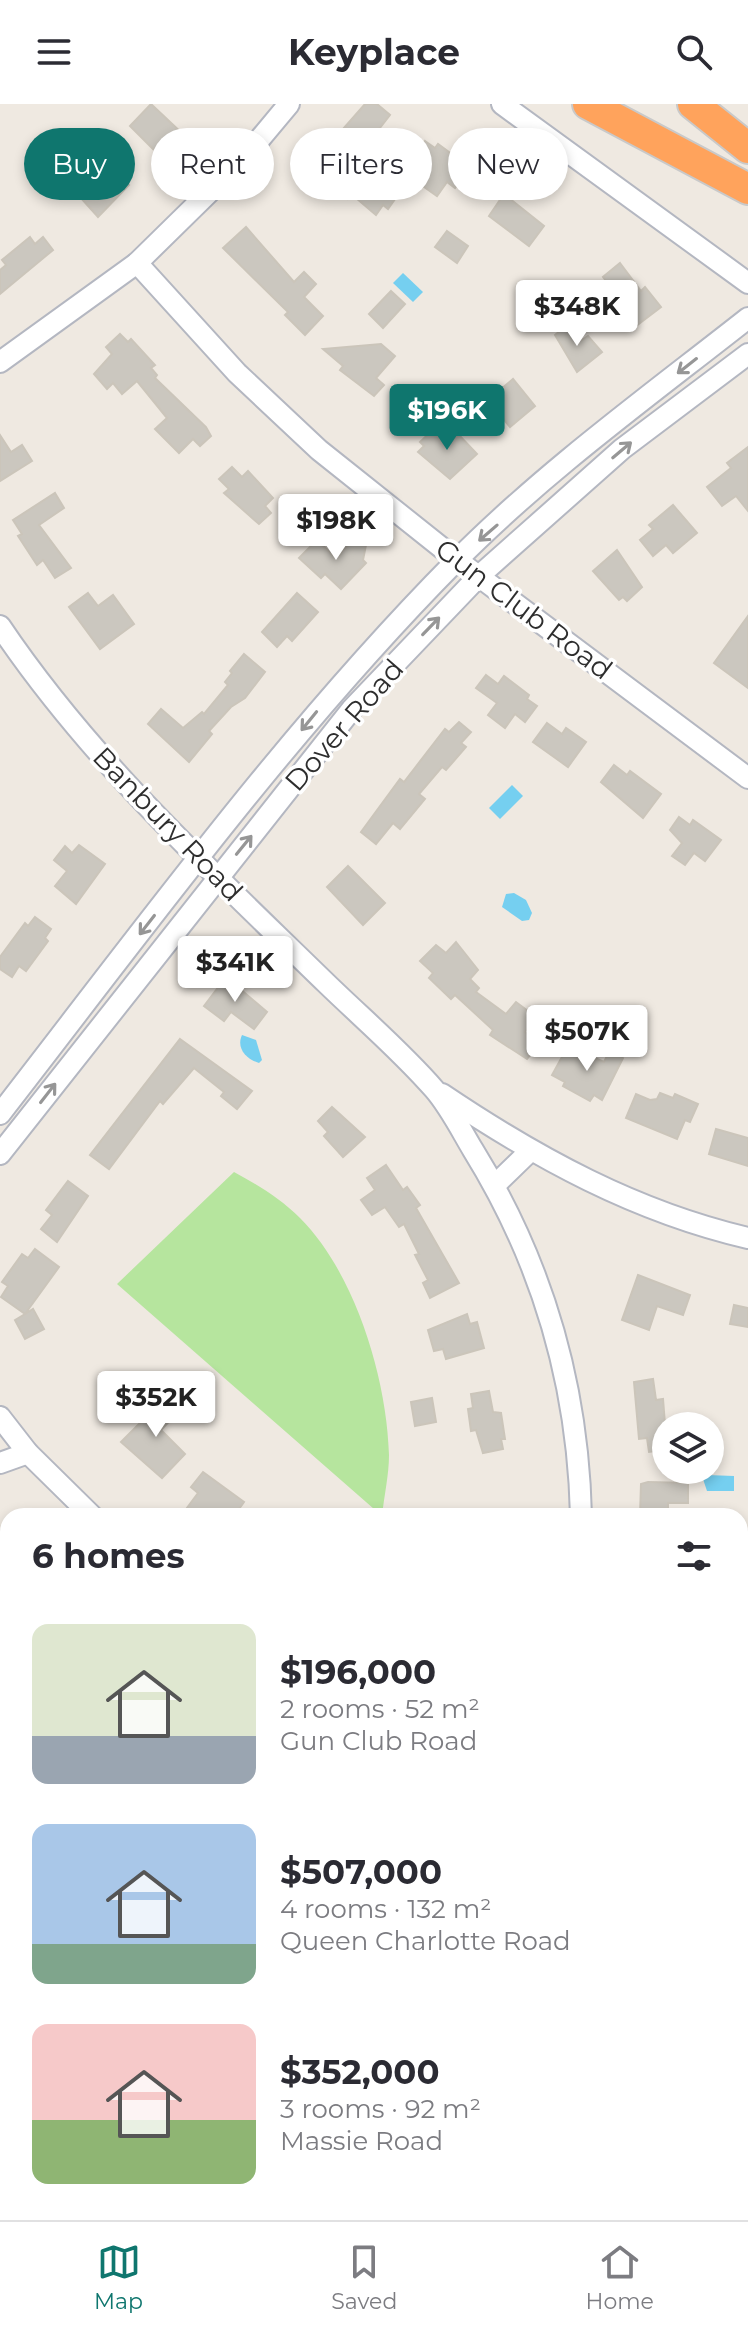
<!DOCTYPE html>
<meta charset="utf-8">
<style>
body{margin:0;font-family:Montserrat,sans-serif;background:#f2f2f3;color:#2b2b33;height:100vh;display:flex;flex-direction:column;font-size:30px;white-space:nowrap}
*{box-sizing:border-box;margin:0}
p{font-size:26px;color:#7c7c81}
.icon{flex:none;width:44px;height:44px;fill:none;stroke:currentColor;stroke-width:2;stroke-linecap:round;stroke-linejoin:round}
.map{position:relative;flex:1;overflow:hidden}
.side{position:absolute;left:0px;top:1404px;width:748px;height:712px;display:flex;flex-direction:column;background:#fff;border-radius:24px 24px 0 0;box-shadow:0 4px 12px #0003}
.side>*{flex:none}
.banner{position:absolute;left:24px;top:24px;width:700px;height:72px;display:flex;gap:16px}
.fabs{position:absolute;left:652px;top:1308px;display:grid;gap:16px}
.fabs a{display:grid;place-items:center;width:72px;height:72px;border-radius:50%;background:#fff;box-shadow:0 4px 12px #0003;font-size:40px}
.price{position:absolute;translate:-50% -68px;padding:0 18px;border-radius:8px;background:#fff;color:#222;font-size:26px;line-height:52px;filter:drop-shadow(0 2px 4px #0008)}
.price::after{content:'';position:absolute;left:50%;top:48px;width:24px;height:18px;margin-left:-12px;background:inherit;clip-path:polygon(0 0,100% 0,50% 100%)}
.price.active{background:#0f766e;color:#fff}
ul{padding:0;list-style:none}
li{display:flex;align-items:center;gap:24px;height:200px;padding:0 32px}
li span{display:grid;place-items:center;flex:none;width:224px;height:160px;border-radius:16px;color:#555}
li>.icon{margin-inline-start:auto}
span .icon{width:96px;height:96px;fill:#fffc;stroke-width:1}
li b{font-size:34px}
h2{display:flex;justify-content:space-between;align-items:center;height:96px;padding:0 32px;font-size:34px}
.tag{padding:0 28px;border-radius:36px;background:#fff;box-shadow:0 4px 12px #0003;font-size:28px;line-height:72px}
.tag.active{background:#0f766e;color:#fff}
header{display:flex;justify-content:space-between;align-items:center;height:104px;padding:0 32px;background:#fff;font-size:36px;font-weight:700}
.tab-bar{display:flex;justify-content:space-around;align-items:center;height:112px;border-top:2px solid #e1e1e2;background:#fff;font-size:22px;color:#7c7c81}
.tab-bar a{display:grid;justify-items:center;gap:4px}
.tab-bar .active{color:#0f766e}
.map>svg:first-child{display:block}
.green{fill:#b6e59e}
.water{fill:#75cff0}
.building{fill:#cbc7bf;stroke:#cbc5ba;stroke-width:2}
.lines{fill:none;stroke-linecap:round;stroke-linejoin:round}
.minor-casing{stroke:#b4b7c1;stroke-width:24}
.highway-casing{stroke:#c9c9c9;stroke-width:34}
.minor{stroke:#fff;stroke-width:20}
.highway{stroke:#ffa35c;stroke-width:30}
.oneway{stroke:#969696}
.labels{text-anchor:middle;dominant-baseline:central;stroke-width:7;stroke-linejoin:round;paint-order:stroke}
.street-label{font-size:28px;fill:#2e2e2e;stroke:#fff}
</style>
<header><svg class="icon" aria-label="menu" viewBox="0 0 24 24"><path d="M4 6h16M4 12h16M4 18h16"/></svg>Keyplace<svg class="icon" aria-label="search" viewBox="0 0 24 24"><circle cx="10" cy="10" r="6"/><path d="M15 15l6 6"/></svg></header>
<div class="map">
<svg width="748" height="2116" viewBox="0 0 748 2116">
<rect width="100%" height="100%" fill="#efe9e1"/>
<g class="green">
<path d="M234,1068c24,13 46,26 66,46 55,55 87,160 89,237 0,20 -5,41 -7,61l-265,-232z"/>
<path d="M8,2032v76h201l-7,8h-202v-31z"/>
</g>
<g class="water">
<path d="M403,169l20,19 -10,10 -20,-19z"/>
<path d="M512,681l11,11 -23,23 -11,-11z"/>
<path d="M514,789l12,7 6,13 -3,7 -7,1 -20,-14 4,-13z"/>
<path d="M242,931l14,5 6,20 -3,3c-13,-4 -23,-15 -17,-28z"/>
<path d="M707,1371l27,1v15h-27l-4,-12z"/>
</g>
<g class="building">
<path d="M151,0l34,32 -22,23 -33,-33z"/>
<path d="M365,0h12l13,11 -24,31 7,6 -10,12 37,28 -12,17 -5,-4 -7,10 -20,-17 -5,-3 -4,4 -16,-13 19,-23 -21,-18z"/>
<path d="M425,37l10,7 3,-4 23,17 -4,6 9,6 -11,15 -8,-6 -10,14 -34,-24z"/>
<path d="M105,55l24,26 -31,32 -26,-29z"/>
<path d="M504,90l40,32 -15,20 -40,-30z"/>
<path d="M246,123l48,55 10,-10 12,12 -12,13 19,19 -18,19 -20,-20 3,-3 -65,-64z"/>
<path d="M447,127l21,15 -11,17 -22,-16z"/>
<path d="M30,133l5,7 8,-7 10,13 -53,44v-24l6,-5 -4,-5z"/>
<path d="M620,159l21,28 4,-4 16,20 -29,22 -15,-20 7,-5 -21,-27z"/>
<path d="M391,187l14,13 -22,24 -14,-14z"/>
<path d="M569,220l13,16 6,-4 14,16 -25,20 -22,-37z"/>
<path d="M120,230l8,8 3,-3 24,26 -4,3 6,7 -2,3 51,49 5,9 -11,10 -7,-7 -14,14 -24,-24 12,-11 -30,-37 -15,13 -9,-11 -6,6 -13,-15 18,-20 -6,-7z"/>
<path d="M381,240l14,12 -19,22 8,7 -10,11 -34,-26 3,-4 -20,-17z"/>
<path d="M513,275l22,27 -25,21 -22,-27z"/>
<path d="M436,323l11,13 9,-8 21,22 -27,25 -32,-27 6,-6 -4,-4z"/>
<path d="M0,331l11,17 11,-7 10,16 -32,20z"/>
<path d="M748,343v64l-12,-15 -14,10 -15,-19 24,-19 -4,-5z"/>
<path d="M232,363l10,10 6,-6 25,27 -8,8 6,7 -12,11 -35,-31 5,-4 -10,-10z"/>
<path d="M55,389l9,15 -25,17 32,43 -16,10 -12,-18 -6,5 -19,-29 4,-2 -9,-14z"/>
<path d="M673,401l24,28 -24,20 -7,-8 -13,11 -13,-16 13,-11 -4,-4z"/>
<path d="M317,436l19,18 13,-14 18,-4 -4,20 3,3 -25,26 -16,-15 -4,4 -22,-20z"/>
<path d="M617,446l25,37 -15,14 -4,-4 -4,3 -26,-29z"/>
<path d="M88,489l10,13 15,-11 21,29 -34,25 -31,-42z"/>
<path d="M297,489l21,19 -26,29 -5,-5 -10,11 -15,-15z"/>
<path d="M748,512v72l-34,-25z"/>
<path d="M244,550l21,18 -20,26 -14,9 -22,24 3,3 -23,28 -41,-38 13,-15 22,19 19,-16 2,2 24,-29 -3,-3 7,-9 -2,-2z"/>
<path d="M486,571l12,9 6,-8 25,19 -2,4 10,7 -12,16 -10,-8 -10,14 -17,-13 9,-12 -21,-15z"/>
<path d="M459,618l12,10 -10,11 5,4 -20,23 -4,-3 -23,27 6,5 -25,30 -7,-6 -17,21 -15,-12 39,-53 4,3 41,-53 4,3z"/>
<path d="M547,619l15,11 4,-6 20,14 -18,25 -35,-25z"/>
<path d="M614,661l13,10 3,-4 31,23 -18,24 -42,-36z"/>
<path d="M679,713l11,8 3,-5 28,20 -16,21 -11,-8 -9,12 -13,-9 10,-13 -12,-13z"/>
<path d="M79,741l26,19 -29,40 -21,-18 12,-15 -13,-11 11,-14 7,7z"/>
<path d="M348,762l37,37 -22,22 -36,-38z"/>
<path d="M35,813l16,12 -6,9 3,3 -22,30 -7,-5 -7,11 -12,-8v-12l25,-34 3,3z"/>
<path d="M456,838l22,28 -8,9 9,9 -3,4 30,22 10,-12 20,15 -11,15 15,11 -13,16 -37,-24 3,-5 -38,-35 -4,4 -22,-21 4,-5 -13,-12 16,-16 10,8z"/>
<path d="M226,873l41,35 -13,17 -23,-17 -7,9 -20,-15z"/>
<path d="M180,935l72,52 -15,18 -16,-13 3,-4 -30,-24 -31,36 -3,-3 -51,68 -19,-14z"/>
<path d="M568,942l36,16 6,-12 13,8 -21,42 -8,-5 -4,6 -27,-15 2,-4 -13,-7z"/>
<path d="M660,989l13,5 2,-4 23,10 -8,18 -5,-2 -8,19 -51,-21 10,-24 14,6 7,-1z"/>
<path d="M332,1003l33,30 -22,20 -19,-21 4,-4 -10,-11z"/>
<path d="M716,1025l32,9v28l-39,-12z"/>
<path d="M386,1061l17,25 4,-3 13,18 -4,3 43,75 -29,15 -7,-15 5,-3 -13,-25 4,-1 -15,-30 -5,3 -14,-20 -13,8 -11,-15 14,-10 -8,-12z"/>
<path d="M68,1077l20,15 -31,46 -16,-13 11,-14 -6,-5z"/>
<path d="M35,1145l24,18 -34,47 8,-5 11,20 -19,10 -10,-19 10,-6 -24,-17 7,-11 -6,-4 20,-28 6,4z"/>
<path d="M638,1171l52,20 -7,20 -26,-9 -8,24 -27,-10z"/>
<path d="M734,1201l14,3v19l-18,-3z"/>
<path d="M467,1210l3,10 7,-2 7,26 -38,11 -3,-10 -9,2 -6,-21z"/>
<path d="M653,1275l3,21 7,-1 3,38h-3l1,13 -15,2 -2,-14 -8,1 -5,-57z"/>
<path d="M489,1287l4,21 8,1 4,26h-4l2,10 -20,4 -7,-23 -5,1 -3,-22 5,-1 -2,-14z"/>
<path d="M167,1292l14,13 -20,21 24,24 -23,24 -41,-36z"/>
<path d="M432,1294l4,24 -21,4 -4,-24z"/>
<path d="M203,1368l41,30 -10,14h-53l17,-23 -7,-6z"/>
<path d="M648,1378l40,1v20h-20v13h-28l1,-32z"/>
</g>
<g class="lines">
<g class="minor-casing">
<g id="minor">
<path d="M502,0l246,179"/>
<path d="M137,159l100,110 82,77 138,110 291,218"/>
<path d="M0,258l137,-99 107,-105 45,-54"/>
<path d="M0,522c90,134 211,245 326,357 36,35 75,68 108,106 15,17 27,41 39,61 70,113 105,233 108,366"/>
<path d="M442,990c95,64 194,118 306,144"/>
<path d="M0,1010c146,-188 287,-382 455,-552 89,-90 194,-166 293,-244"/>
<path d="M0,1050l352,-445 127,-133 143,-127 126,-95"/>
<path d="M495,1081l35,-34"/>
<path d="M0,1313l28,36 64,63"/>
<path d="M0,1359l28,-10"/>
<path d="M0,1523l6,44 -6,340"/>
<path d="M740,1664l8,-5"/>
<path d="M427,2108l9,8"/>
<path d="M237,2116l8,-8"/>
</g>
</g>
<g class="highway-casing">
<g id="highway">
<path d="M588,0l160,85"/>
<path d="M693,0l55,44"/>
</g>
</g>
<use href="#minor" class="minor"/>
<use href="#highway" class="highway"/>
</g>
<defs><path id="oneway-shaft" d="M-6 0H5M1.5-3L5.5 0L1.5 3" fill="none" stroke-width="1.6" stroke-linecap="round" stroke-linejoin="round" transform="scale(2)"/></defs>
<g class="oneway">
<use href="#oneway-shaft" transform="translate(687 262) rotate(142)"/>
<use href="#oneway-shaft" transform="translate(622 346) rotate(-40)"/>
<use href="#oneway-shaft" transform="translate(488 429) rotate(139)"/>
<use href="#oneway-shaft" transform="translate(431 522) rotate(-46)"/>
<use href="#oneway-shaft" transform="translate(309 617) rotate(129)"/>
<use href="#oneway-shaft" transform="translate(244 741) rotate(-51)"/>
<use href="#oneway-shaft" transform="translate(147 821) rotate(128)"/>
<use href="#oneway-shaft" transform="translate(48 989) rotate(-52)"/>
</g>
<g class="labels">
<g class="street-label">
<text transform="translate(524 505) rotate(37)">Gun Club Road</text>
<text transform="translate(344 621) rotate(-49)">Dover Road</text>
<text transform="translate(168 720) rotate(46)">Banbury Road</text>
</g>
</g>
</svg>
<div class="fabs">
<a><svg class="icon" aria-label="layers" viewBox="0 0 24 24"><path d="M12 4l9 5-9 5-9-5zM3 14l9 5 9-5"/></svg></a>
</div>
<b class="price" style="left:577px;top:244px">$348K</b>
<b class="price active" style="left:447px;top:348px">$196K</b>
<b class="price" style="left:336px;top:458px">$198K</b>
<b class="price" style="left:235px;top:900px">$341K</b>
<b class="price" style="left:587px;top:969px">$507K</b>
<b class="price" style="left:156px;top:1335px">$352K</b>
<div class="banner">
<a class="tag active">Buy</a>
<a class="tag">Rent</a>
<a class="tag">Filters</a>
<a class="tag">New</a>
</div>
<section class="side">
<h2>6 homes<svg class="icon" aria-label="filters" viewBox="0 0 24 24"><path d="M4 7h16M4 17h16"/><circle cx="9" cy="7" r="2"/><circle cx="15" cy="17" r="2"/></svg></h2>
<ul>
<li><span style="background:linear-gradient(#dfe7d0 70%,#9aa5b1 0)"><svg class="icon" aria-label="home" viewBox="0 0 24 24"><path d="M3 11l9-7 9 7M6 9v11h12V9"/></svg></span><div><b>$196,000</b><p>2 rooms · 52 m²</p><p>Gun Club Road</p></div></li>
<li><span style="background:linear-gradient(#a9c7e8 75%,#7fa58c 0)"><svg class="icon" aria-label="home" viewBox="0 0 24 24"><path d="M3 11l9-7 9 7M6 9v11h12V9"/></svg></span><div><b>$507,000</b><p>4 rooms · 132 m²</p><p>Queen Charlotte Road</p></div></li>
<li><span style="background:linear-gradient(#f6c9c9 60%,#8fb573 0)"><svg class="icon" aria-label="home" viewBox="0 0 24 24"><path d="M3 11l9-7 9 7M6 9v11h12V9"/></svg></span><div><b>$352,000</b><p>3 rooms · 92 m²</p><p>Massie Road</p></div></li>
</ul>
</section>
</div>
<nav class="tab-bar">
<a class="active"><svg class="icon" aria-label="map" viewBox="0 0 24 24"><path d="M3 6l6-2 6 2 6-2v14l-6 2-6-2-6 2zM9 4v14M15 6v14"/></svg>Map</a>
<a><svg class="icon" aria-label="saved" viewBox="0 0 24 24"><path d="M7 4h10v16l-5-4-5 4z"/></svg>Saved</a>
<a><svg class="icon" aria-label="home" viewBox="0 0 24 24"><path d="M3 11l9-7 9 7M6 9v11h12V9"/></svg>Home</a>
</nav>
